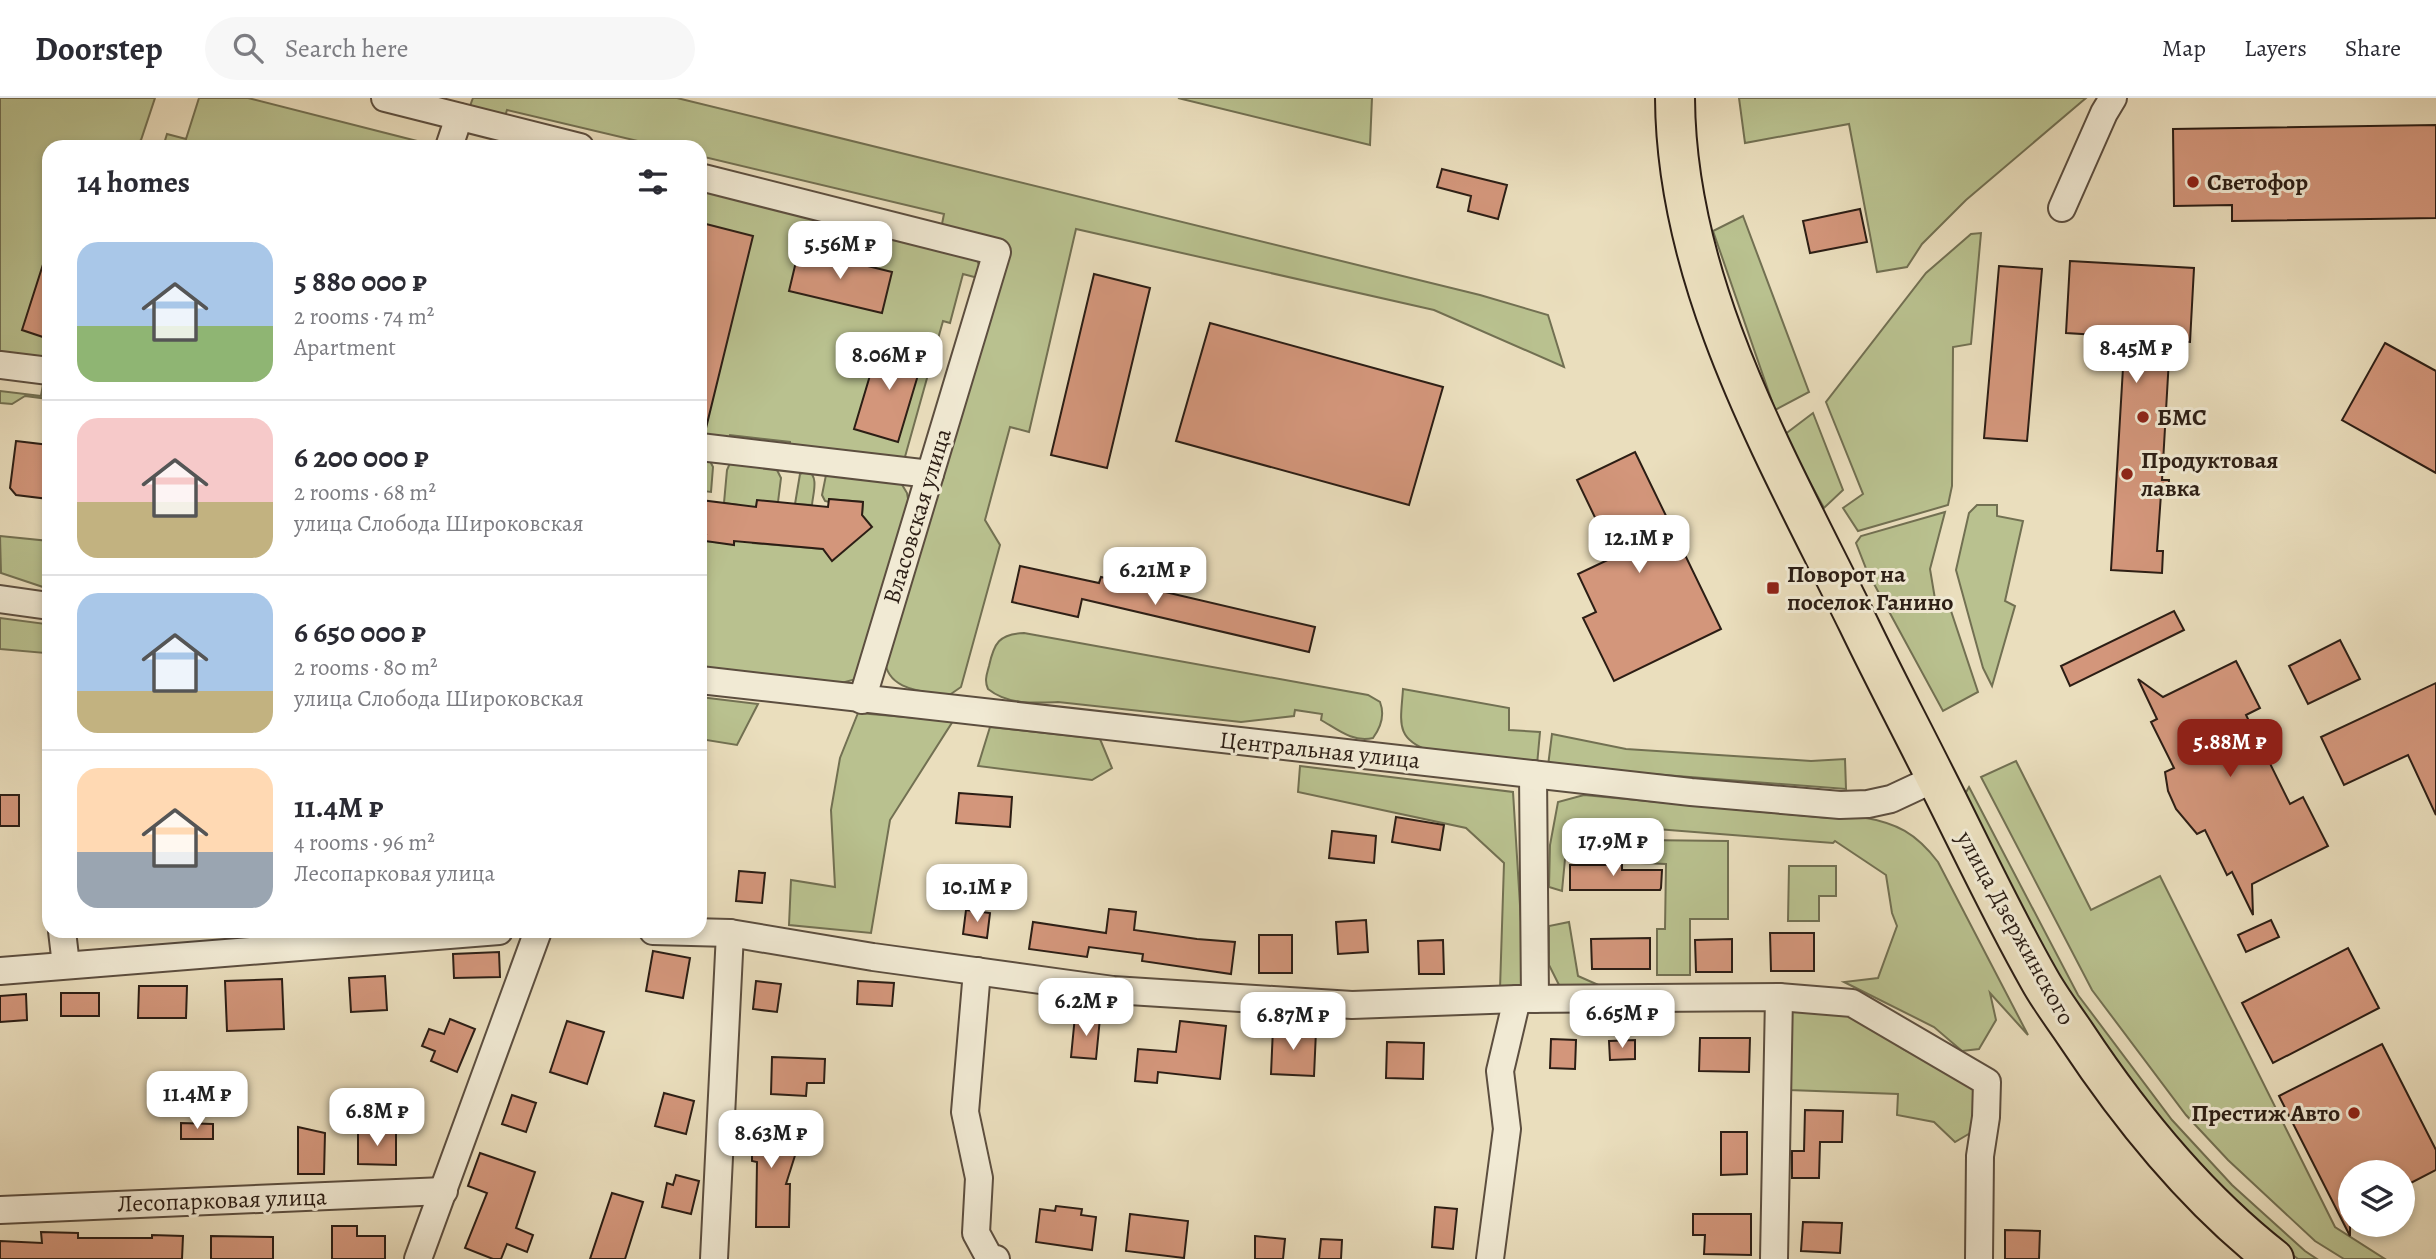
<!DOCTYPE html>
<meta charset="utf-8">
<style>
body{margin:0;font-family:Alegreya,serif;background:#f7f7f7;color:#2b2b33;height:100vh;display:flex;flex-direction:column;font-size:26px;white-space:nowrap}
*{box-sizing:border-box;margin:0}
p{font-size:23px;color:#7c7c81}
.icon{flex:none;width:38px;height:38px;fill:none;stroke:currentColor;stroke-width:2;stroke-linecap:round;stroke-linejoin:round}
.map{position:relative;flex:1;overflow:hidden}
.side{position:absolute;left:42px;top:42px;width:665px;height:798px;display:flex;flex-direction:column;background:#fff;border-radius:21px;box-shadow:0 4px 10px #0003}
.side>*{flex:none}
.fabs{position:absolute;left:2338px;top:1062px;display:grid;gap:14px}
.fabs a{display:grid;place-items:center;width:77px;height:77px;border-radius:50%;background:#fff;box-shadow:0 4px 10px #0003;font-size:35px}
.price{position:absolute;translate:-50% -60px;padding:0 16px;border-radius:14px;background:#fff;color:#222;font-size:23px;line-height:46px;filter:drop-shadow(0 2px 4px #0008)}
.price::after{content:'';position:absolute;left:50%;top:42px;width:21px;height:16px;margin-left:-10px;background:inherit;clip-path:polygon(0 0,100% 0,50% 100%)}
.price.active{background:#8f2418;color:#fff}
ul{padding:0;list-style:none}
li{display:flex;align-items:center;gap:21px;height:175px;padding:0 35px}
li+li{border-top:2px solid #e1e1e2}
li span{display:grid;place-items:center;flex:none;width:196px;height:140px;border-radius:21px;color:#555}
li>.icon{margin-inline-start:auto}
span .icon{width:84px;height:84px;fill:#fffc;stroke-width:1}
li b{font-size:30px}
h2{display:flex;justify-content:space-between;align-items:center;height:84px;padding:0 35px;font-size:30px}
header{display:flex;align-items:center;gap:42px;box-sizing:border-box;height:98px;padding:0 35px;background:#fff;border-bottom:2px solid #e1e1e2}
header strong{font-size:33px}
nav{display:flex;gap:38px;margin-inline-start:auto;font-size:24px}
.search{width:490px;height:63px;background:#f7f7f7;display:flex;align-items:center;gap:18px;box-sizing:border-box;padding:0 24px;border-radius:38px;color:#7c7c81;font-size:26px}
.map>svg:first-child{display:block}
.green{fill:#b9c18f;stroke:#727052;stroke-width:2}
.building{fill:#d3967b;stroke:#2c1e15;stroke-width:2}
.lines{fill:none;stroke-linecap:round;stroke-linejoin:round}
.minor-casing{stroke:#5c4e3f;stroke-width:30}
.highway-casing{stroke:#2c1e15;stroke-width:42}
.minor{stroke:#f1ead4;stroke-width:26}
.highway{stroke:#eadebd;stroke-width:38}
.poi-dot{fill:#8f2418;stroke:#f1ead4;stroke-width:2.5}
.labels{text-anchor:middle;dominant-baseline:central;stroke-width:6;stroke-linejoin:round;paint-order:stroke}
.poi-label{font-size:24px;font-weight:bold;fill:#2c1e15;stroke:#f1ead4;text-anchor:start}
.street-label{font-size:24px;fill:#2c1e15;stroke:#f1ead4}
</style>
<header>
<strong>Doorstep</strong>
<div class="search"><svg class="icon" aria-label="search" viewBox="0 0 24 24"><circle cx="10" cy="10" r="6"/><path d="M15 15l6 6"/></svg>Search here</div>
<nav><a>Map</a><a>Layers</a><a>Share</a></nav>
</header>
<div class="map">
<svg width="2436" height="1161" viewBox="0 0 2436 1161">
<rect width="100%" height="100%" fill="#eadebd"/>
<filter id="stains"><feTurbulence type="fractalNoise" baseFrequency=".00286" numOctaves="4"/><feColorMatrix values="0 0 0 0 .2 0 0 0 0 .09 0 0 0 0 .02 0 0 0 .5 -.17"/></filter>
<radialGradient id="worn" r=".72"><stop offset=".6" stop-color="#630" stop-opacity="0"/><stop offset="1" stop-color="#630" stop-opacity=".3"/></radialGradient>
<g class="green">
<path d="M0,0h155l-14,42 -8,5 1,2h-85v216l-49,-5z"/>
<path d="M199,0h49l173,44 -2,5h-256l4,-13 19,5z"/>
<path d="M473,0h204l803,197 68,20 16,52 -130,-57 -358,-81 -47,203 -19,-5 -25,93 15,25 -39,142 -13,9c-24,-5 -61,-5 -63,-36l120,-415 -64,-16 3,-15 -244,-58v-9h-37l-156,-37 -4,13 -36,-9z"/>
<path d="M1178,0h194l-2,47z"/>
<path d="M1739,0h347l-120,102 -44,44 -15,23 -30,5 -28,-148 -104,19z"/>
<path d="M711,93l265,66 4,11 -2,10 -15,-4 -13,49 -7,-2 -40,143 -113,-12v-10l-60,-7 -2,11 -28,-4v-245l5,-5z"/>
<path d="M1743,118l66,176 -34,18 -62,-179z"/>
<path d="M1981,135l-10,111 -18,3 -1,139 -4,19 -90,26 -15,-23 20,-14 -37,-92 100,-129 45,-39z"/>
<path d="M43,286h6v15l-24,-3 -13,8 -12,-1v-12l41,5z"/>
<path d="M1813,315l30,77 -19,18 -40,-73z"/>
<path d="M710,363l3,6 -2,25 -8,-1 2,-12 -5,-1 1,-16z"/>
<path d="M730,365l46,5 5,10 -3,24 -21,-1 -4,42 70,6 9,11 30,-45 1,-13 -34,-3v3l-4,-1 -3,-6 4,-20 75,8 6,10 2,11 -53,175 -18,5 -138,-16v-85l5,-42 29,3 5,-39 -15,-2 3,-33z"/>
<path d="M808,372c11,8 5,23 4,35l-17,-1 5,-30z"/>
<path d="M1977,407h20v11l26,5 -18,80 10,5 -23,80 -9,-18 -27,-98 13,-57z"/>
<path d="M1945,414l-15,57 5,30h12l31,93 -35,19 -76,-140 -11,-28 5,-7z"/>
<path d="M0,438l49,5v48l-48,-16z"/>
<path d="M0,520l46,6 -1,29 -45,-4z"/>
<path d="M1024,535l344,62 12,7c5,13 1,25 -7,36 -20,5 -36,-9 -52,-18l1,-6 -27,-4 -1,6 -53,6 -183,-20c-24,1 -50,3 -70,-13 -4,-9 -1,-15 1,-23 5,-23 10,-32 35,-33z"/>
<path d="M1403,591l106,19v22l31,2 -3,33 -107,-14c-36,-12 -29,-30 -27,-62z"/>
<path d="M700,599l58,7 -21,41 -37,-6z"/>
<path d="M858,615l95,8 -63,99 -19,113 -82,-8 2,-45 44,7 -4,-77 9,-52z"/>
<path d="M990,629l110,12 12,29 -20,12 -114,-14z"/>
<path d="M1552,636l74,15 185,12 34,-2 1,30 -298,-23z"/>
<path d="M2016,663l75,149 69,-34 175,351 50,32h-41l-29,-18 -87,-81 -42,-45 -94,-125 -111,-213z"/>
<path d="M1300,668l213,26 12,194 -25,3 4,-126 -38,-35 -168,-36z"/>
<path d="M1969,689l109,208 94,125 60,65 73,66 12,8h-19l-46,-36 -56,-51 -132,-177 -99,-201z"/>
<path d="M1584,697l245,23c11,-5 20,-3 32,-1 36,6 55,16 77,45l90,173 -38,-42 6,27 -17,29 -17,2 -28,-24 -90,-45 34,-4 19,-52 -5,-13 -6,-38 -51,-34 -2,2 -202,-16 -47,4 -19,28 -3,32 -13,-4 1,-42 8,-43z"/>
<path d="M1641,742l87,1v78h-38v56h-33v-46h8l1,-65 -25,-1z"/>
<path d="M1789,768h47v30h-17v25h-31z"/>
<path d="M1569,824l9,54 34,15h-50l-13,-26v-39z"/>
<path d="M1791,911h49l34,18 29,22 73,36 -4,47 -17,10 -21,-20 -37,-7 1,-21 -109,-4z"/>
</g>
<g class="building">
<path d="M2436,27v93l-204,3v-16l-58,1 -1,-77z"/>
<path d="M1442,71l65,16 -9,34 -30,-8 3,-15 -34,-9z"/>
<path d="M1860,111l7,33 -57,11 -7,-32z"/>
<path d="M706,126l47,12 -47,192 -6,-1v-178z"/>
<path d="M799,151l93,23 -10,41 -93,-22z"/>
<path d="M46,157h3v84l-27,-9z"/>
<path d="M2070,163l124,7 -4,74 -20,-1 -8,139h7l-1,15 -7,-1 -4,57h6l-1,22 -51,-3 13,-219 -10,-1v-14l-48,-3z"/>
<path d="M1999,168l43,3 -15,172 -43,-3z"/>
<path d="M1094,176l56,14 -43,180 -56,-13z"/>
<path d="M1210,225l233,64 -34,118 -233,-64z"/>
<path d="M880,244l44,13 -26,87 -44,-13z"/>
<path d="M2385,245l51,28v102l-94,-53z"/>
<path d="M16,343l33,4v54l-33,-4 -6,-7z"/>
<path d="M1635,354l86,177 -107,52 -31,-63 13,-6 -18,-38 36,-17 -37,-77z"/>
<path d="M829,401l34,3 -1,13 10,12 -40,34 -9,-12 -89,-8v4l-29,-4 1,-6h-6v-35l56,7 1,-7 71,7z"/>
<path d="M1020,468l79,17 2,-6 214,50 -6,25 -227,-53 -4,18 -66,-15z"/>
<path d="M2174,513l10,19 -114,56 -9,-20z"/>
<path d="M2340,542l20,39 -52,25 -19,-38z"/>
<path d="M2236,563l24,47 -14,7 44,89 13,-7 25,49 -76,38 1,31 -21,-43 -5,3 -22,-45 -8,4 -21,-25 -8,-18 -3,-19 9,-4 -23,-46 6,-3 -19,-40 25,18z"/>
<path d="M2436,585v132l-28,-60 -64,30 -23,-48z"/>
<path d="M959,695l53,4 -2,30 -54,-4z"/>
<rect x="0" y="697" width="19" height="31"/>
<path d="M1396,719l48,8 -4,25 -48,-8z"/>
<path d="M1332,733l44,5 -2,27 -45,-5z"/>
<path d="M1570,767h52v5h40l-1,18 -1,2h-90z"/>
<path d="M739,773l26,2 -3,30 -26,-2z"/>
<path d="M1109,811l27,3 -2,18 63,9 38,3 -4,32 -89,-13 1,-7 -54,-7 -2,10 -58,-8 4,-27 73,11z"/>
<path d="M966,812l24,3 -3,25 -24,-4z"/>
<path d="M1366,822l2,32 -30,2 -2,-32z"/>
<path d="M2271,822l8,17 -33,15 -8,-17z"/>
<path d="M1770,835h44v38h-43z"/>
<rect x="1259" y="837" width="33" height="38"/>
<path d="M1650,840v31h-58l-1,-30z"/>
<path d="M1732,841v33h-36l-1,-32z"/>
<path d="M1443,842l1,34h-25l-1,-33z"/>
<path d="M2348,850l31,60 -106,55 -31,-60z"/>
<path d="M653,853l37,7 -7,40 -37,-7z"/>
<path d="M499,854l1,25 -46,1 -1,-24z"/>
<path d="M385,878l2,34 -36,2 -2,-34z"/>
<path d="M282,881l2,50 -57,2 -2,-50z"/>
<path d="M756,883l25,3 -4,28 -24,-3z"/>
<path d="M858,883l36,2 -2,23 -35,-2z"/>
<path d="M139,888h48l-1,32h-48z"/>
<rect x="61" y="895" width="38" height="23"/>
<path d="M26,896l1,26 -27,2v-26z"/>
<path d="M1075,918l25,2 -4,41 -25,-2z"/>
<path d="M450,921l25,10 -18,43 -26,-11 4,-10 -13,-5 7,-17 15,5z"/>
<path d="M567,923l37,11 -17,52 -37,-12z"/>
<path d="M1180,923l46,5 -6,53 -62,-7 -1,11 -22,-2 3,-32 38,3z"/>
<path d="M1273,930l43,3 -2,45 -43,-2z"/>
<path d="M1700,940h50l-1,34 -50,-1z"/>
<path d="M1551,941l25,1 -1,29 -25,-1z"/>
<path d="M1635,942v19l-25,1 -1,-19z"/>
<path d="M1387,944l37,1 -1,36 -37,-1z"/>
<path d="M2382,946l54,106v20l-33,17v-15h-53v64l-71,-140z"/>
<path d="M772,959l53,2 -1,24h-17l-1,13 -35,-2z"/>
<path d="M664,995l30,8 -8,33 -31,-8z"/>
<path d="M512,997l24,8 -10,29 -24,-8z"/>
<path d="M1805,1012l38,1 -1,31h-22l-1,36h-27v-27h12z"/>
<path d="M181,1025l32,1v15h-32z"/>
<path d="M738,1026l57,3 3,19 -12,38h4l-1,43h-33l1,-65 -5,-1v-15l-15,-1z"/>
<path d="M298,1029l27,6 -1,41h-26z"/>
<path d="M358,1032l38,1v34l-38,-1z"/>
<path d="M1721,1034h26v42l-26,1z"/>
<path d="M480,1055l55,19 -19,56 17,7 -6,17 -20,-8 -6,15h-8l-28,-11 22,-55 -19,-7z"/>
<path d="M676,1077l23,6 -8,33 -29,-7 5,-24 6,2z"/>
<path d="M612,1095l31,9 -18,57h-35z"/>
<path d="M1056,1108l26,3 -1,6 15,2 -4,33 -56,-8 4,-33 15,2z"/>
<path d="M1435,1109l22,2 -4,40 -21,-2z"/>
<path d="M1130,1116l58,7 -4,37 -58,-7z"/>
<path d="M1693,1116h58v41l-47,-1 1,-19h-12z"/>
<path d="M1803,1124l39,1 -2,30 -39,-2z"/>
<path d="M332,1128h25v10h28v23h-53z"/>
<path d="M2005,1132l35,1 -1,28h-34z"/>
<path d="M41,1134l37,1v5h74v-3l31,1 -1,23h-182v-18l42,2z"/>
<path d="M211,1138l62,1v22h-62z"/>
<path d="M1255,1138l30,3 -2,20h-28z"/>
<path d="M1321,1141l21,1 -1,19h-22z"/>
</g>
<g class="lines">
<g class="minor-casing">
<g id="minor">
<path d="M385,0l195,49"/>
<path d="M449,49l10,-30"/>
<path d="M700,79l297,75 -135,448"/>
<path d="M2062,110l42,-95 9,-15"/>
<path d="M0,267l49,6"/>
<path d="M700,349l230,27"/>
<path d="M0,501l49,7"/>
<path d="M700,582l991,112 149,13 28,-1 23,-5 45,-21"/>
<path d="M1533,676l2,225"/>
<path d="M62,833l4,34"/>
<path d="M653,833l77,2 143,24 240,33 239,15 165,-6 262,-2 73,6 135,79 -1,35 -6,39 -1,103"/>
<path d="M0,873l499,-40"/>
<path d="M977,873l-12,141 14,66 -3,55 13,24 7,2"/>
<path d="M0,1112l444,-19"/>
<path d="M418,1161l120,-328"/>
<path d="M714,1161l16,-326"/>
<path d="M1490,1161l17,-130 -7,-58 17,-72"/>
<path d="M1774,1161l5,-262"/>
</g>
</g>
<g class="highway-casing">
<path id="highway" d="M1675,0c1,188 102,360 183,525 25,52 52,103 78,155 34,67 66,136 103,201 11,20 25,38 37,56 55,83 119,162 198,224"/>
</g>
<use href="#minor" class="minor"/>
<use href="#highway" class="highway"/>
</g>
<g class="poi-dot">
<circle cx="2193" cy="84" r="7"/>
<circle cx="2143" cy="319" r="7"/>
<circle cx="2127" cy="376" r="7"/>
<rect x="1766" y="483" width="14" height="14" rx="3.5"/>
<circle cx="2354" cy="1015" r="7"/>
</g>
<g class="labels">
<g class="poi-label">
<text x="2207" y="84">Светофор</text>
<text x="2157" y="319">БМС</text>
<text x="2141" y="362">Продуктовая<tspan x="2141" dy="28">лавка</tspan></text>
<text x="1787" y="476">Поворот на<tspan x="1787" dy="28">поселок Ганино</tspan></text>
<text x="2340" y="1015" text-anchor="end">Престиж Авто</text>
</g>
<g class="street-label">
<text transform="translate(917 418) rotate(-73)">Власовская улица</text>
<text transform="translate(1320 652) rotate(6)">Центральная улица</text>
<text transform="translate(2016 830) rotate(61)">улица Дзержинского</text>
<text transform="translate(222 1102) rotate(-2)">Лесопарковая улица</text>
</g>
</g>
<rect width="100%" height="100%" filter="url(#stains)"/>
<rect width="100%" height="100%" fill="url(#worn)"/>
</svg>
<div class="fabs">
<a><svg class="icon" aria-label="layers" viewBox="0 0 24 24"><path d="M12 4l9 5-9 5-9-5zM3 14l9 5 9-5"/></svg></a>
</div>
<b class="price" style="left:840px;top:183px">5.56M ₽</b>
<b class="price" style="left:2136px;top:287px">8.45M ₽</b>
<b class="price" style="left:889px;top:294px">8.06M ₽</b>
<b class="price" style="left:1639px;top:477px">12.1M ₽</b>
<b class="price" style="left:1155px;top:509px">6.21M ₽</b>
<b class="price active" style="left:2230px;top:681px">5.88M ₽</b>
<b class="price" style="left:1613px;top:780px">17.9M ₽</b>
<b class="price" style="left:977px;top:826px">10.1M ₽</b>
<b class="price" style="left:1086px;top:940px">6.2M ₽</b>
<b class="price" style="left:1622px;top:952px">6.65M ₽</b>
<b class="price" style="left:1293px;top:954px">6.87M ₽</b>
<b class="price" style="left:197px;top:1033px">11.4M ₽</b>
<b class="price" style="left:377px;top:1050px">6.8M ₽</b>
<b class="price" style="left:771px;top:1072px">8.63M ₽</b>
<section class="side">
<h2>14 homes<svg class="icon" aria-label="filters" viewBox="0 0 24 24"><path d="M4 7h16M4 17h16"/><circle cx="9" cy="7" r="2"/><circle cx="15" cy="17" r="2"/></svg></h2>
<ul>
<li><span style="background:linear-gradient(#a9c7e8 60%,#8fb573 0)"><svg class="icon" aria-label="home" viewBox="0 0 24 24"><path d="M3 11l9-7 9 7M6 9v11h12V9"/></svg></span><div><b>5 880 000 ₽</b><p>2 rooms · 74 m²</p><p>Apartment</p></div></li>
<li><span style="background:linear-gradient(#f6c9c9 60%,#c2b280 0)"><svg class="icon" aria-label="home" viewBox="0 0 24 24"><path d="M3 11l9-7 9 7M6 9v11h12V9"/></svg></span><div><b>6 200 000 ₽</b><p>2 rooms · 68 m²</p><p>улица Слобода Широковская</p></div></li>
<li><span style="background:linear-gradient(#a9c7e8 70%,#c2b280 0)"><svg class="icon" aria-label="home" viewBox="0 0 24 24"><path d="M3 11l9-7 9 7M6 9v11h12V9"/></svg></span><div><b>6 650 000 ₽</b><p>2 rooms · 80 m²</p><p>улица Слобода Широковская</p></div></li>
<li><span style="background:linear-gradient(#ffd9b3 60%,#9aa5b1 0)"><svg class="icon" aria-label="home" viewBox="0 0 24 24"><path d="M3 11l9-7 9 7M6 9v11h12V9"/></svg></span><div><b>11.4M ₽</b><p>4 rooms · 96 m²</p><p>Лесопарковая улица</p></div></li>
</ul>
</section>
</div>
